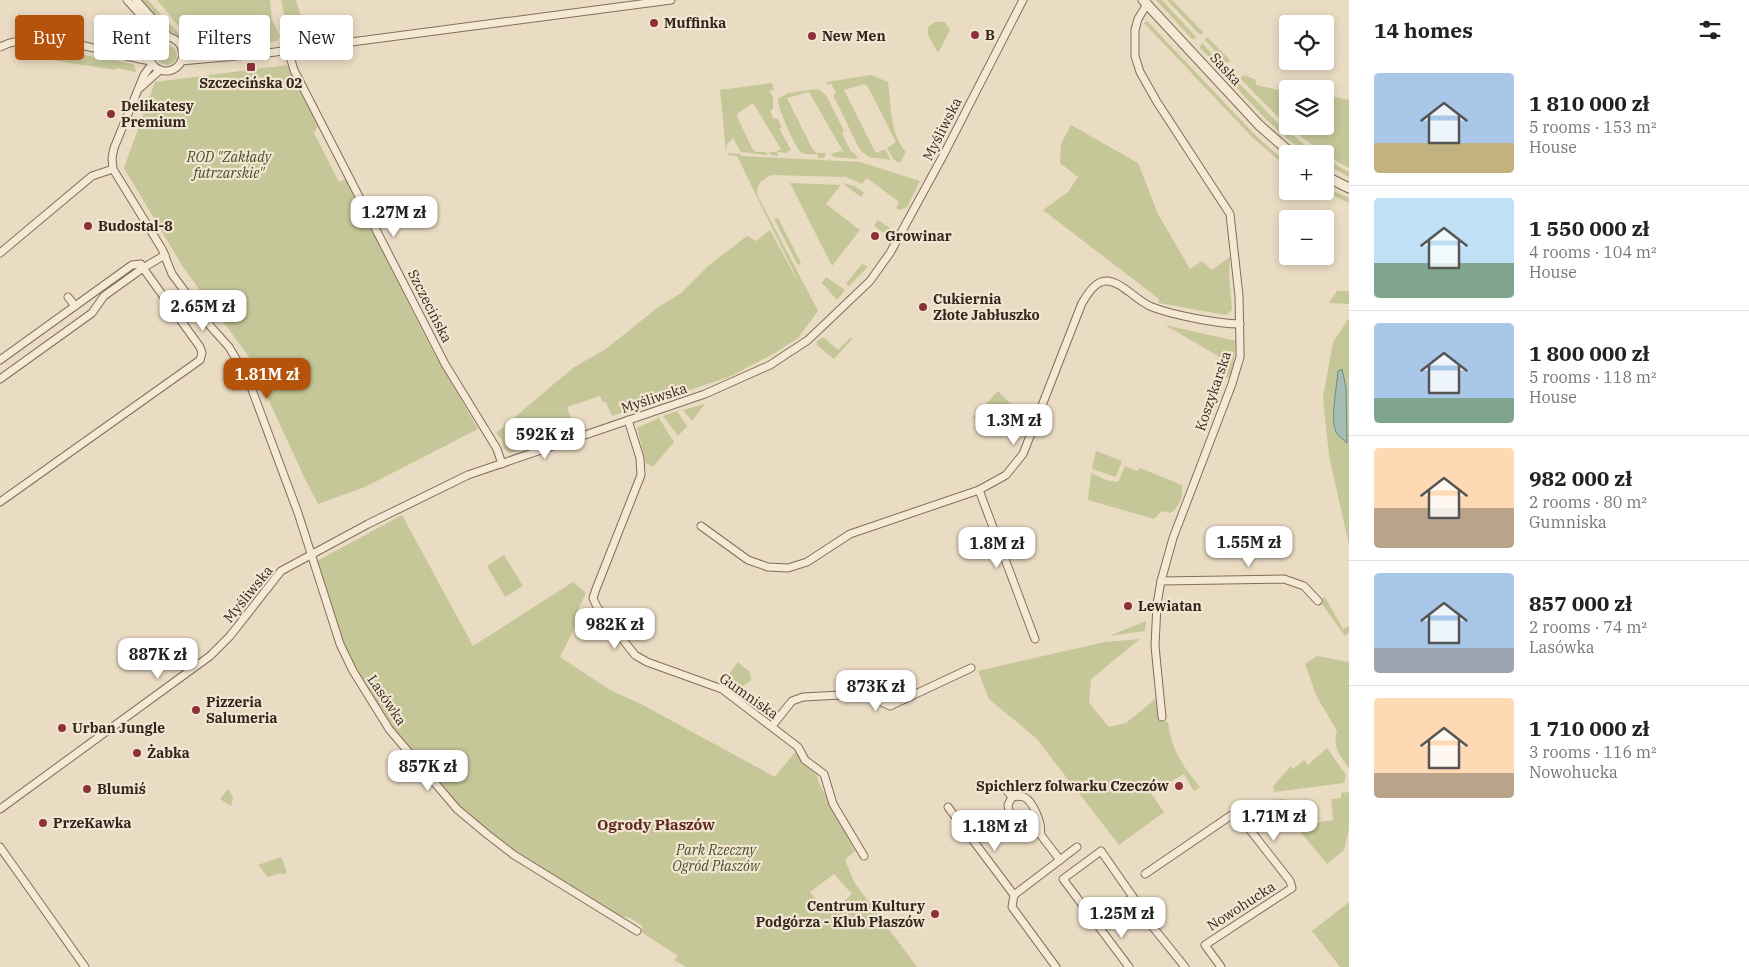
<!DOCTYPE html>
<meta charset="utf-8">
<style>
body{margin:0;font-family:"IBM Plex Serif",serif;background:#f6f6f6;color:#222;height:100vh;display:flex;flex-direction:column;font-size:19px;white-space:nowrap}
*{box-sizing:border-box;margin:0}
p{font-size:16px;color:#767676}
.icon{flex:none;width:28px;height:28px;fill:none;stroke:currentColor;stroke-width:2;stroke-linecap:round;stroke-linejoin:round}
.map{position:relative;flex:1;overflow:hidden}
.panel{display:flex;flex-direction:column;background:#fff;width:400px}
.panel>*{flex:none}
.guide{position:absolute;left:15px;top:15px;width:475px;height:45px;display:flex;gap:10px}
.buttons{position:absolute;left:1279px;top:15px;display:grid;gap:10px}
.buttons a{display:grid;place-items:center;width:55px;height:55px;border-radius:5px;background:#fff;box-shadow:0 2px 8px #0003;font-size:25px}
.price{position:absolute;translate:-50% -42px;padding:0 11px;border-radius:10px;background:#fff;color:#222;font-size:16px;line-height:32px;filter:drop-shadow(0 1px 2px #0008)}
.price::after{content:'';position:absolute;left:50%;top:30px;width:15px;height:11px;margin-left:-8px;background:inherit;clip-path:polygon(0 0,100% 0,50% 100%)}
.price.on{background:#b45309;color:#fff}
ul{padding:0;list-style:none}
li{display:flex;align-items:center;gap:15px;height:125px;padding:0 25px}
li+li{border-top:1px solid #e0e0e0}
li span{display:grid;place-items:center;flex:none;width:140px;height:100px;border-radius:5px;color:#555}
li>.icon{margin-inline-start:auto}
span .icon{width:60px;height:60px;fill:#fffc;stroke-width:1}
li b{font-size:21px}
h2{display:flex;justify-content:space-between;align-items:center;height:60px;padding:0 25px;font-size:21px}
.chip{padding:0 18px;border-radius:5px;background:#fff;box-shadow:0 2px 8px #0003;font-size:18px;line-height:45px}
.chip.on{background:#b45309;color:#fff}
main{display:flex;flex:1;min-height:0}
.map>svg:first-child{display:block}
.green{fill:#c5c798;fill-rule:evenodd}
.water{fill:#a5bdb4;stroke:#6d8a80}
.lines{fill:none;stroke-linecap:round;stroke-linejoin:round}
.minor-casing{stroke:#836d5b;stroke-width:9}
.tertiary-casing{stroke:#836d5b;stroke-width:11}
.minor{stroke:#f5e9d6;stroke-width:7}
.tertiary{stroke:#f5e9d6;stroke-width:9}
.poi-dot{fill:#8c3139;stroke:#f2e6d2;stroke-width:2}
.labels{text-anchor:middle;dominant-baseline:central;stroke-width:4.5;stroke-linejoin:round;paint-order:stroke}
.poi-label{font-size:14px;font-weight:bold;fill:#34271e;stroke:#f2e6d2;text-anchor:start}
.street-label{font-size:14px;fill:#34271e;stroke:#f2e6d2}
.park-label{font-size:14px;font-style:italic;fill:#484e27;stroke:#f2e6d2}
.neighbourhood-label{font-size:15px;font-weight:bold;fill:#5d2921;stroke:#f2e6d2}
</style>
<main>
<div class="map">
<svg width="1349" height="967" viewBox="0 0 1349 967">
<rect width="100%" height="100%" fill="#eadbc3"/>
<g class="green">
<path d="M140,0h8l15,17 -4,3z"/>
<path d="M157,0h113l2,20 8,16 -3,5c-27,3 -65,13 -89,-5 -11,-10 -21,-25 -31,-36z"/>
<path d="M281,0h15l11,37 -12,2 -6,-3z"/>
<path d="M1156,0h6l35,38 -5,1z"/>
<path d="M1167,0h5l31,32 -3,3z"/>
<path d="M167,21l16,17 12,7 -1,3 -32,-23z"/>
<path d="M1147,21l108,114 32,28v4l-34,-29 -106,-112 -3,-3z"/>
<path d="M935,22h10l5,8 -12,23 -10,-18v-8z"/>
<path d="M1207,37l24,24 -5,2 -21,-23z"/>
<path d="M1202,43l20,22h-5l-17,-17z"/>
<circle cx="167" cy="55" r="10"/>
<path d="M33,46l96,17 5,2 2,7 -20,-4 -1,2 -96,-15 -4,-6z"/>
<path d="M287,65l31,61 -4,7 25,49 7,-3 85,169 47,81 -113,58 -47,17 -13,-25 -56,-122 -66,-90 -59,-99 31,-86z"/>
<path d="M1228,72l50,51 38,31c-23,0 -73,-60 -90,-78z"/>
<path d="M871,75l17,7c3,22 2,53 18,70l-6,11 -6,-3 -7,-12 9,-6 -28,-55 -3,-3 -21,6 30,60 3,3 8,-4 6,11 -22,-3 -9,-7 -27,-55 3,-2 -5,-10 -3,2 -1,-3z"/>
<path d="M1244,75l12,5v5l31,7 1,34h37v-31l23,5 1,-2v70c-45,-24 -74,-53 -109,-90z"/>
<path d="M772,83l2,7 -5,1 4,6v12l-3,2 4,8 3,-1 5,9 -3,1 12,22 -5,3 -8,-1v4l-7,-1 -2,-3h7l5,-3 -28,-46 -16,11 1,5 14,29 4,4h10l2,3 -27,-3 -8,-14 -6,6 -1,7 -6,-61z"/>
<path d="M818,89l8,6 18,36 -2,3 10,19 2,-1 4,7 -24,-2 -3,-3 10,-3 3,2 -35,-61 -22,6 26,52 4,3h9l-2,5h-6v-4c-5,0 -12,1 -16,-1 -7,-5 -25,-47 -24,-54l10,-6z"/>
<path d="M1071,125l67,38 20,51 32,55 12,-8 10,9 18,-13 -1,19 3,34 -6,5 -67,-12v-4l-116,-89 25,-18 10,-15 -18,-14 1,-19z"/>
<path d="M727,153l13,1 1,2 119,6 60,19 -13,26 -7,3 -4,-2 3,-6 -32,-24 -5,6 -16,-7 -75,-2 -11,7 -3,7 1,7 60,115 -20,27 -23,15 -46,24 -117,39 -6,-14h-3l-3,-6 -33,11 8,23 -65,23c-7,-3 -7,-7 -8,-13l-6,-7 78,-66 32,-18 51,-41 24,-15 27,-27 39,-30 9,5 14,-11 32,59 -65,-133 -9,-1z"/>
<path d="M1325,159l24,13v5l-24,-13z"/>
<path d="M790,183l51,2 -15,19 34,26 -28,36z"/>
<path d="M842,183l13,3 9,7 -3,4z"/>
<path d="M1325,187l24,11v5l-25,-12z"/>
<path d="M778,218l23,45 -3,2 -24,-46z"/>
<path d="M878,220l13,9 -3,7 -14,-10z"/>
<path d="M862,264l6,3 -19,19 -3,-2z"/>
<path d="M826,277l19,13 -8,10 -15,-17z"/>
<path d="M1337,291h12v13l-20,-1z"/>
<path d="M1349,318v227l-20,-89 -6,-59 10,-55z"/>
<path d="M1165,325l71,16 -3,25 -4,11 -3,1 4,-15z"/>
<path d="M823,337l15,13 12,-12 2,1 -18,20 -17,-14v-4z"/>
<path d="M998,391l16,16 -25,25 -16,-15z"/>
<path d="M705,404l-13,17 -9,-11z"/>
<path d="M677,411l10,15 -9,10 -15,-20z"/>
<path d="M659,418l15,24 -21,25 -7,-4 -9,-35z"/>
<path d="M1096,451l26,10 -6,16 -24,-8z"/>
<path d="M1125,466l12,5 3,-3 42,17c1,12 -2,22 -12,28l-8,-2 -8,8 -66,-19 3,-27 15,7 12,2z"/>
<path d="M402,515l71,131 100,-64 13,11 -10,21 3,5 -19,38 50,33 31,14 134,73 21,-26 7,12 14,12 1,6 37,70 -10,9 9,22 63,85h-231l-12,-7 4,-4 -38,-25 3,-5 -13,-8 -11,-2c-35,-20 -73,-39 -105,-62 -72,-52 -135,-129 -172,-209 -12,-26 -19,-56 -27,-83zM834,874l18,20 -15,14h-14l-13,-16z"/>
<path d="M504,555l19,31 -18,11 -18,-31z"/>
<path d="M1325,597l18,32 6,-3v7l-4,3 -26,-36z"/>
<path d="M1146,621l-1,10 -36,5z"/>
<path d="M1140,639l-49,40 -2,24 20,24 17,-4 29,-24 4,22 9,1c3,27 15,45 32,65l-6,4 -10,-17 -16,9 -2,-3 -16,12 14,20 -45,33 -83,-107 -47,-39 -11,-28 127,-29z"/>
<path d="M1317,656l32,6v106c-9,-12 -17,-22 -12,-37l-20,-34 -12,-33z"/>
<path d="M738,662l12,10 1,8 -15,12 -14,-9z"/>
<path d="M1327,748l19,27 -2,8 -70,9 -1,-6 18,-20 2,3 11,-9 4,5z"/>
<path d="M228,789l5,8 -2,9 -11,-7z"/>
<path d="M1349,792v37l-5,21 -17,14 -53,-64 11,-1 1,7 11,-2 5,21 31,-5 -2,-21 10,-1v-5z"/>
<path d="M281,857l6,15 -4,3 -2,-2 -13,4 -10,-12z"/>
<path d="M1349,902v65h-9l-28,-36z"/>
</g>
<path class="water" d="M1342,369l4,18 1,56c-3,-3 -9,-7 -11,-11 -6,-13 1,-46 2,-61z"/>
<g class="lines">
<g class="minor-casing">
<g id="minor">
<path d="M127,0l18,20 10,21"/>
<path d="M136,0l33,37"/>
<path d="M1147,4l-9,15 -3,11v26l5,16 17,30 73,112 9,82 1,51v10l-8,27 -59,154 -12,43 -4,23 -2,42 7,71"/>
<circle cx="166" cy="54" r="17"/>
<path d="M0,47c43,-21 105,7 150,14"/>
<path d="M182,50l21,6"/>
<path d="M288,50l6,20 151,294 52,85 5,15"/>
<path d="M124,54l25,-4"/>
<path d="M181,61l79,-7 411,-54"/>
<path d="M152,64l-8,11 -30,73 -2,10 1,11 49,80 10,25 39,53 18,20 19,32 50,134 42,131 13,27 36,58 68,80 31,26 26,20 123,76"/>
<path d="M140,88l20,-18"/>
<path d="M0,253l92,-77 21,-7"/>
<path d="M68,297l7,9"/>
<path d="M0,360l132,-95 9,-1 2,4 22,-13"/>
<path d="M0,379l92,-66 12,-17 39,-28 57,79 2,6 -2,7 -200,142"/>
<path d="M628,420l12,38 1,17 -45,114 -3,9 4,9 38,48 12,7 75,27 76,58 7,13 19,14 9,30 31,52"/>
<path d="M979,490l56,149"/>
<path d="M701,526l47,34 20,7 20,1 19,-6 43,-28 129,-44 27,-15 17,-21 59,-151c5,-8 13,-22 24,-22 14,-1 32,21 46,26 21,8 66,17 88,17"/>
<path d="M1161,581l123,-2 20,7 14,15"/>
<path d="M772,726l20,-25 11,-4 57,-3 8,1 22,11 81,-38"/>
<path d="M1003,786l9,11c4,-1 8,-1 12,0 9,4 19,28 16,37l20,26"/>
<path d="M1012,797l-4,8c0,12 21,30 32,29"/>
<path d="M948,807l66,88 -2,12 44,60"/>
<path d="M0,809l210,-153 20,-20 51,-65 87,-47 100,-49 237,-81 65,-29 38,-25 62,-59 20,-28 54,-99 79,-154"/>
<path d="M0,847l85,120"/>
<path d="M1145,874l91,-62 54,69 2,7 -87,57 16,22"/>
<path d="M1014,895l63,-48"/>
<path d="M1133,897l15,24 37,46"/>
<path d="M1097,924l36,-27 -32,-46 -38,28 66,88"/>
</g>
</g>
<g class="tertiary-casing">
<g id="tertiary">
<path d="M1143,0l116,125 33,29"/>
<path d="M1325,176l24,12"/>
</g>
</g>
<use href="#minor" class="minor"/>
<use href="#tertiary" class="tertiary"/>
</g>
<g class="poi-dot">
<circle cx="654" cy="23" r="5"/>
<circle cx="975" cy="35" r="5"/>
<circle cx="812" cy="36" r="5"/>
<rect x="246" y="62" width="10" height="10" rx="2.5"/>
<circle cx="111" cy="114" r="5"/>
<circle cx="88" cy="226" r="5"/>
<circle cx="875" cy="236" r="5"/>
<circle cx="923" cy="307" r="5"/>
<circle cx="1128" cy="606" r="5"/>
<circle cx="196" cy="710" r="5"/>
<circle cx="62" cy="728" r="5"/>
<circle cx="137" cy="753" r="5"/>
<circle cx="1179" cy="786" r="5"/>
<circle cx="87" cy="789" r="5"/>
<circle cx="43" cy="823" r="5"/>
<circle cx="935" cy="914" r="5"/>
</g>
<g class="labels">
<g class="poi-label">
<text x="664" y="23">Muffinka</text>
<text x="985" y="35">B</text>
<text x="822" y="36">New Men</text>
<text x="251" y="83" text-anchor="middle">Szczecińska 02</text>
<text x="121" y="106">Delikatesy<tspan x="121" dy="16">Premium</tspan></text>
<text x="98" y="226">Budostal-8</text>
<text x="885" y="236">Growinar</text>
<text x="933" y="299">Cukiernia<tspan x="933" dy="16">Złote Jabłuszko</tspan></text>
<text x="1138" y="606">Lewiatan</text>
<text x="206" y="702">Pizzeria<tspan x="206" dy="16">Salumeria</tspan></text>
<text x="72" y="728">Urban Jungle</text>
<text x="147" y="753">Żabka</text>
<text x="1169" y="786" text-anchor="end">Spichlerz folwarku Czeczów</text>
<text x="97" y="789">Blumiś</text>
<text x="53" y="823">PrzeKawka</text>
<text x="925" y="906" text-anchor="end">Centrum Kultury<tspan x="925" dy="16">Podgórza - Klub Płaszów</tspan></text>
</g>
<g class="street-label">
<text transform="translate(1226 69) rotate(47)">Saska</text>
<text transform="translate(942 129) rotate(-63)">Myśliwska</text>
<text transform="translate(430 306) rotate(63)">Szczecińska</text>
<text transform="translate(1213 391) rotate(-71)">Koszykarska</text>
<text transform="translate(654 398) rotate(-18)">Myśliwska</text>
<text transform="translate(248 594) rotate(-51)">Myśliwska</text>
<text transform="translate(749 696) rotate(35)">Gumniska</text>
<text transform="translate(387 700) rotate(56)">Lasówka</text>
<text transform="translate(1241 906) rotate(-33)">Nowohucka</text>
</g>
<g class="park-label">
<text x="229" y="157">ROD "Zakłady<tspan x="229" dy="16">futrzarskie"</tspan></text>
<text x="716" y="850">Park Rzeczny<tspan x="716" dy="16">Ogród Płaszów</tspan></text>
</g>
<g class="neighbourhood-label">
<text x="656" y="824">Ogrody Płaszów</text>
</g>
</g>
</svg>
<div class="buttons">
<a><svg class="icon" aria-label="locate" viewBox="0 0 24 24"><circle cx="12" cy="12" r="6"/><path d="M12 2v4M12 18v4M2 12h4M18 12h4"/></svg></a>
<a><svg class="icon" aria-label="layers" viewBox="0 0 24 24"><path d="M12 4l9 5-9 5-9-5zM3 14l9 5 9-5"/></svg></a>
<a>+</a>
<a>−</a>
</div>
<b class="price" style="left:394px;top:238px">1.27M zł</b>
<b class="price" style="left:203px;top:332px">2.65M zł</b>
<b class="price on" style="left:267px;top:400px">1.81M zł</b>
<b class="price" style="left:1014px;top:446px">1.3M zł</b>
<b class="price" style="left:545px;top:460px">592K zł</b>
<b class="price" style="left:1249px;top:568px">1.55M zł</b>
<b class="price" style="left:997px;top:569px">1.8M zł</b>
<b class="price" style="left:615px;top:650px">982K zł</b>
<b class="price" style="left:158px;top:680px">887K zł</b>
<b class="price" style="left:876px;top:712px">873K zł</b>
<b class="price" style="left:428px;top:792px">857K zł</b>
<b class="price" style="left:1274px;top:842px">1.71M zł</b>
<b class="price" style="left:995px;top:852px">1.18M zł</b>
<b class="price" style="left:1122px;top:939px">1.25M zł</b>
<div class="guide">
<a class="chip on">Buy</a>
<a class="chip">Rent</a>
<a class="chip">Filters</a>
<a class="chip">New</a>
</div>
</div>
<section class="panel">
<h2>14 homes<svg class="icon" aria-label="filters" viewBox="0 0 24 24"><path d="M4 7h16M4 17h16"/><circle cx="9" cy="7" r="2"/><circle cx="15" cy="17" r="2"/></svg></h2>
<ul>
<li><span style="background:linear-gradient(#a9c7e8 70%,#c2b280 0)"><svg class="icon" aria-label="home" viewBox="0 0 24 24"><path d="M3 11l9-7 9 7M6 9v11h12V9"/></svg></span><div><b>1 810 000 zł</b><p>5 rooms · 153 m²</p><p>House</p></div></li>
<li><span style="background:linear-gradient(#bfe0f5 65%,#7fa58c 0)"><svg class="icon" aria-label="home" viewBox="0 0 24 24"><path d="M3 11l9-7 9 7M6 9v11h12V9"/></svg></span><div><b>1 550 000 zł</b><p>4 rooms · 104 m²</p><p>House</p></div></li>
<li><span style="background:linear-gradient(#a9c7e8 75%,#7fa58c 0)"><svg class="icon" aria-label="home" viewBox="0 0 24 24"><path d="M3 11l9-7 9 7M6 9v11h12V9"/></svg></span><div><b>1 800 000 zł</b><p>5 rooms · 118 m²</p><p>House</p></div></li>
<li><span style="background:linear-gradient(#ffd9b3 60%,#b9a48a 0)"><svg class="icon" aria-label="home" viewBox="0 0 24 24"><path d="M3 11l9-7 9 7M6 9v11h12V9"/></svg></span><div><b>982 000 zł</b><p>2 rooms · 80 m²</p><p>Gumniska</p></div></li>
<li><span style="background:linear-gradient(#a9c7e8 75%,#9aa5b1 0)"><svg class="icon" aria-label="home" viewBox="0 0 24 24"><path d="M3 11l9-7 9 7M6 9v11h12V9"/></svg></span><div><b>857 000 zł</b><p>2 rooms · 74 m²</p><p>Lasówka</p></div></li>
<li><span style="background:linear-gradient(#ffd9b3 75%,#b9a48a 0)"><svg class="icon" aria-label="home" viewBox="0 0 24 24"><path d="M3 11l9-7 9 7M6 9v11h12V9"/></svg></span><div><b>1 710 000 zł</b><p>3 rooms · 116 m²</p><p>Nowohucka</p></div></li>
</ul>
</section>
</main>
